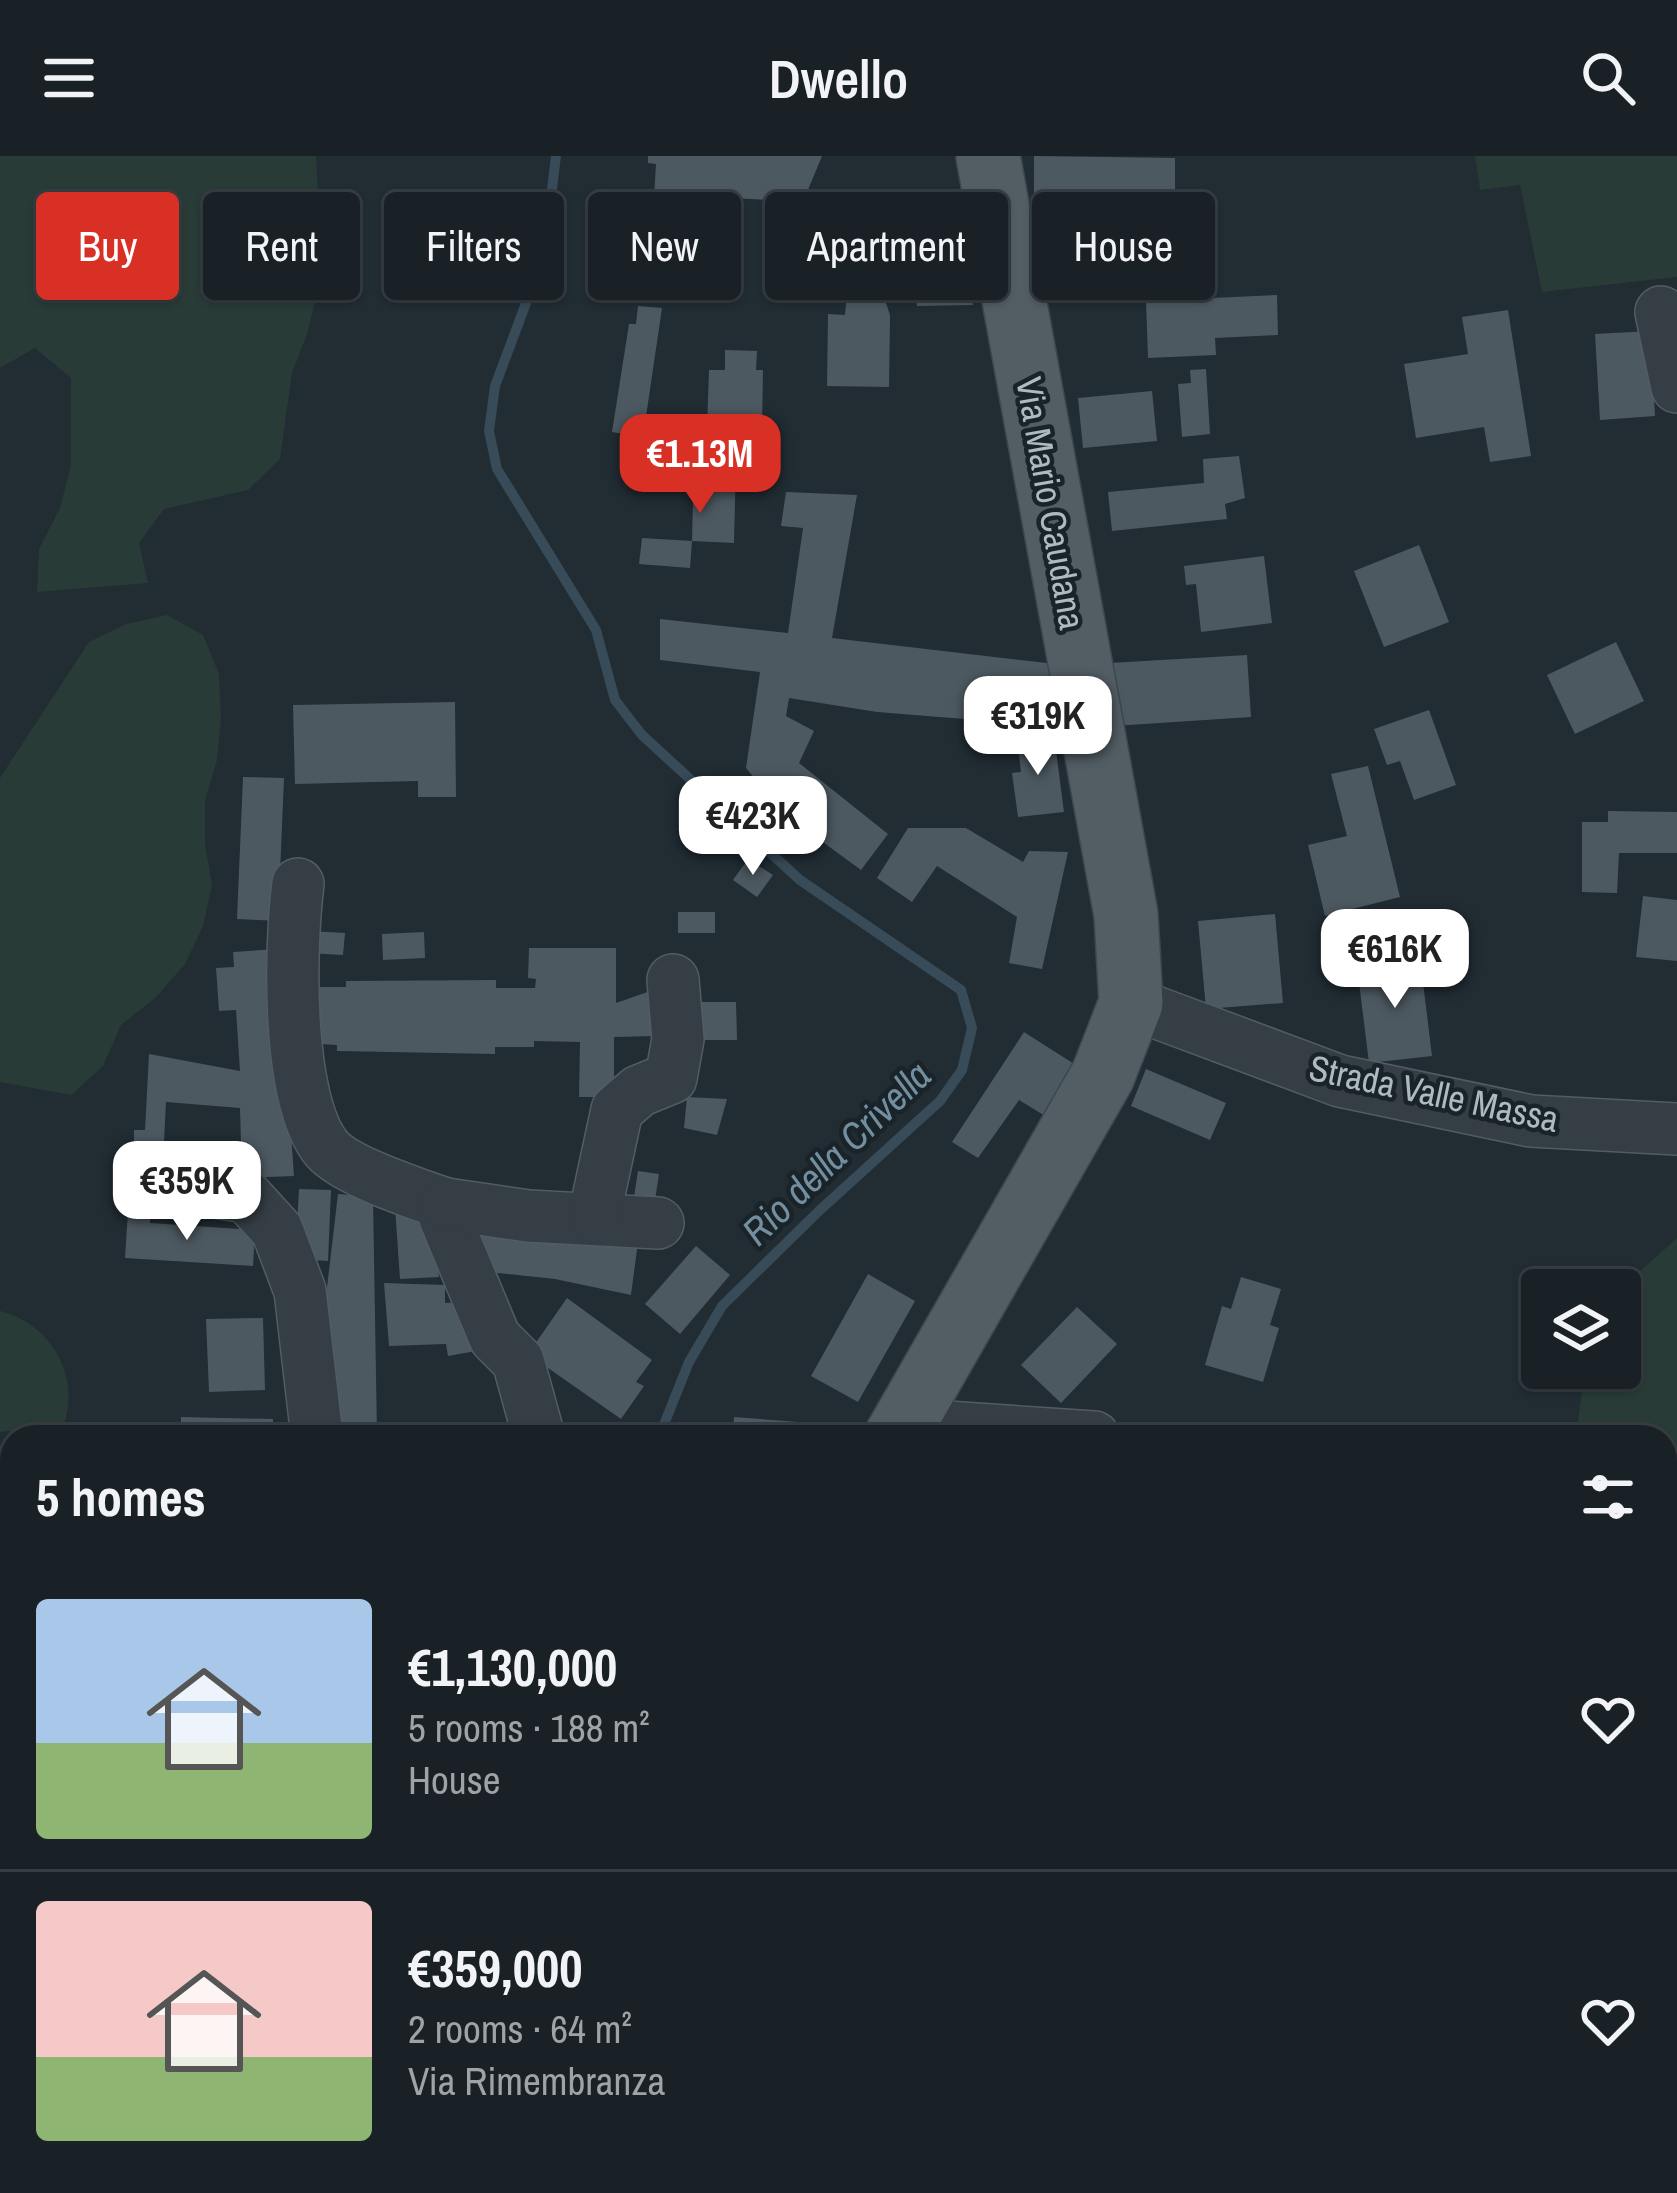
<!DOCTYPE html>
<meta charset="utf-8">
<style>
body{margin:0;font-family:"Archivo Narrow",sans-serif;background:#262e32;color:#f1f3f6;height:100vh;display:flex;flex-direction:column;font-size:45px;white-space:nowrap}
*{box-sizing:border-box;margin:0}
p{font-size:39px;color:#9fa3a7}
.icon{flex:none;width:66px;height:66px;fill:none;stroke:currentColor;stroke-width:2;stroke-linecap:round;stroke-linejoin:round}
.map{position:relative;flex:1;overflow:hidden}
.drawer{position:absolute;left:0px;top:1269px;width:1677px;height:768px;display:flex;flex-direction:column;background:#192126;border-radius:36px 36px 0 0;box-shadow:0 3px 9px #0004,0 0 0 3px #373e43}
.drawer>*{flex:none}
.banner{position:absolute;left:36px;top:36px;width:1605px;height:108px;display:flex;gap:24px}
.fabs{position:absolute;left:1521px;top:1113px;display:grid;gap:24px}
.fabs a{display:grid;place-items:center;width:120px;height:120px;border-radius:12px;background:#192126;box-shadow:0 3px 9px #0004,0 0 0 3px #373e43;font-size:60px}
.price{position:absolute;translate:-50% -102px;padding:0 27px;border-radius:24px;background:#fff;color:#222;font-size:39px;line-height:78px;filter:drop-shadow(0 3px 6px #0008)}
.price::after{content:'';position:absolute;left:50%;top:72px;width:36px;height:27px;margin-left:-18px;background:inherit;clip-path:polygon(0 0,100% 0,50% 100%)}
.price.on{background:#d93025;color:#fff}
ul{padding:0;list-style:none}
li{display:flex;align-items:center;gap:36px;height:300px;padding:0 36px}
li+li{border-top:3px solid #373e43}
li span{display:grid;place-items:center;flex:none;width:336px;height:240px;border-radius:12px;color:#555}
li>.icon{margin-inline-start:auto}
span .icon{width:144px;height:144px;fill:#fffc;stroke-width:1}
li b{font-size:51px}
h2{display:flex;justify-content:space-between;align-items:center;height:144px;padding:0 36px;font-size:51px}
.pill{padding:0 42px;border-radius:12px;background:#192126;box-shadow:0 3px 9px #0004,0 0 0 3px #373e43;font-size:42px;line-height:108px}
.pill.on{background:#d93025;color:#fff}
header{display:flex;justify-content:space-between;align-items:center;height:156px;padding:0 36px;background:#192126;font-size:54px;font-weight:600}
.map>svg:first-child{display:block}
.green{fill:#293b37}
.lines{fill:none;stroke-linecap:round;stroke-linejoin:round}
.stream{stroke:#374b58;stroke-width:10}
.building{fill:#4d5961}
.minor-casing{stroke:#525c62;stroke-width:54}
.major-casing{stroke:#3e474d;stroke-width:66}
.minor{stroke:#343e44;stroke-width:51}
.major{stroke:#525d64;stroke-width:63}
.labels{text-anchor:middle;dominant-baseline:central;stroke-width:9;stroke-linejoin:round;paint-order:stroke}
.street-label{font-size:36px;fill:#afb9c1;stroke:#1a2328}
.water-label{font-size:39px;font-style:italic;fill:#728fa1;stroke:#1a2328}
</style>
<header><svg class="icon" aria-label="menu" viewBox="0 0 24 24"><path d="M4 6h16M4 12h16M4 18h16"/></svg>Dwello<svg class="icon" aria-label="search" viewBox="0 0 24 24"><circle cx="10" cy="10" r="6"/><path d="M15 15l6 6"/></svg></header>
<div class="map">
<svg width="1677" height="2037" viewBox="0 0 1677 2037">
<rect width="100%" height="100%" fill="#212c33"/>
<g class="green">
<path d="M0,0h316l5,95 -4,43 -10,40 -15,39 -12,86 -32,31 -84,19 -25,34 9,40 -111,9 2,-43 21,-41 11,-43v-87l-36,-30 -35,20z"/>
<path d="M1475,0h202v121l-135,15 -22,-107 -40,5z"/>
<path d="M167,459l36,20 16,39 2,43 -4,43 -12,41v43l7,41 -9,41 -18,38 -30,34 -34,27 -18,41 -32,29 -71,-13v-304l89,-136 37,-18z"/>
<path d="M1677,1082v243l-12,-4v-40h-89l9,-69h35l-1,-78z"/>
<path d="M0,1155c56,14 85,74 59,126h-42l-8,-6 -9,1z"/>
<path d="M1677,1394v643h-290l-3,-12h281v-618z"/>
</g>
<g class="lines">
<g class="stream">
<path d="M556,0l-12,99 -49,131 -6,45 8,38 99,161 19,70 27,35 158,145 161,110 11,38 -10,42 -22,31 -120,109 -98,96 -33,56 -30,75"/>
<path d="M519,2037l7,-12"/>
</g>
</g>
<g class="building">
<path d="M648,0h174l-19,46 -87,-5 -2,50 20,-1v40l-133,1v-39h50l5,-84 -8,-1z"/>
<path d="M1034,0l141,2v35l-141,1z"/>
<path d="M944,34v16l-55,-1v47h18l-1,-9 53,-10 14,72 -56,1 -2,-11 -32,-1 7,21 -1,72 -62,-1 1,-72 17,1 3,-34h-34v-27h34l2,-50h16v-13z"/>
<rect x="764" y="99" width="33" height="28"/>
<path d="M1277,139l1,40 -63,3 1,17 -68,3 -2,-57z"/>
<path d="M638,150l24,2 -19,129 -31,-5 17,-108h7z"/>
<path d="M1508,154l23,146 -41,6 -6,-35 -68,11 -12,-74 64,-10 -6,-37z"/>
<path d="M1650,175l5,85 -55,4 -5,-86z"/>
<path d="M725,194l32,1 -1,19h7l-1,59h-12v10l-32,-1v-9h-11l2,-59h16z"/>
<path d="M1206,213l4,65 -28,3 -4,-53 13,-1 -1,-13z"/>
<path d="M1152,235l5,50 -74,7 -5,-50z"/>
<path d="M1239,300l6,42 -20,6 2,15 -115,12 -4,-39 96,-9 -1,-24z"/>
<path d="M694,304l42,1 -2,82 -42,-2 -2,27 -51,-4 3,-26 50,3z"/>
<path d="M786,336l71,3 -25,143 223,26 9,63 -187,-15 -88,-14 -3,18 28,15 -15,32 89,71 -27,36 -101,-74 4,-6 -18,-22 14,-96 -100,-12v-41l128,14 15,-105 -22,-2z"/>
<path d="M1419,389l30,77 -65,25 -30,-76z"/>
<path d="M1264,400l8,67 -71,9 -5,-48 -10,1 -2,-19z"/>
<path d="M1616,486l28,59 -69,33 -28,-59z"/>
<path d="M1247,499l4,62 -137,9 -4,-63z"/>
<path d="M455,546l1,95h-38v-16l-123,3 -2,-79z"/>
<path d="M1429,554l27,75 -42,15 -14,-39 -13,4 -13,-36z"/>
<path d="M1054,579l10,77 -46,5 -6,-44 9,-1 -4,-33z"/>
<path d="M1368,610l32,131 -75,19 -17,-71 39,-9 -16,-62z"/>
<path d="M243,621l41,1 -6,143 -41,-2z"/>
<path d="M1608,655l69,1v41h-58l-2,40 -35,-1v-70h26z"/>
<path d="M908,672h58l57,34 6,-11 39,1 -26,117 -33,-6 8,-46 -80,-51 -25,36 -35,-24z"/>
<path d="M748,703l25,16 -16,22 -24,-17z"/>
<path d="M1643,740l34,4v61l-41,-4z"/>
<rect x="678" y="756" width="37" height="21"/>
<path d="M1275,758l8,89 -77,6 -8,-88z"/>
<path d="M309,775l36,2 -2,22 -35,-2z"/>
<path d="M424,776l1,26 -42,2 -1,-26z"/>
<path d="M529,792h87v55l43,-15 -2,48 -43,1v60h-35l1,-55 -46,-1v6h-39v7l-158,-3v-6l-32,-2v-56h41v-6l150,-1v8h39l1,-9 -8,-1z"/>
<path d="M278,793l16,227 -52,2 -2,-70 -74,-6 -3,59 -29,-1v-30h11l4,-76 91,17 -4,-61 -17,1 -3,-43 18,-1 -1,-15z"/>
<path d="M1420,802l12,98 -63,7 -12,-97z"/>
<path d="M696,846h40l1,38h-41z"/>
<path d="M1024,876l58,37 -32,50 -31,-19 -41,58 -26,-16z"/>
<path d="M1146,913l80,34 -16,37 -79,-34z"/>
<path d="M687,941l40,2 -10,36 -33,-7z"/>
<path d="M638,1015l21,3 -6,39 -21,-3z"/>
<path d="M299,1033l32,1 -3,71 -33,-2z"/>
<path d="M338,1038l35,3 4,238 -51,2 -4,-107z"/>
<path d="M395,1051l36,7 8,63 -39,2z"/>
<path d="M128,1055l22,1v11l105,7 -2,36 -128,-8z"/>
<path d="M475,1067l163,19 -7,53 -76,-16 -86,-9z"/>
<path d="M696,1090l34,29 -50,59 -35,-30z"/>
<path d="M868,1118l47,27 -57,101 -47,-26z"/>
<path d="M1241,1121l40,12 -11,36 9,3 -16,54 -58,-17 17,-59 9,3z"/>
<path d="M384,1127l61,2v18l18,-1 18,48 -33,6 -2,-12 -57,2z"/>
<path d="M567,1142l85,62 -16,22 8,4 -23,33 -93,-65z"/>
<path d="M1077,1151l40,37 -56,59 -40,-38z"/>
<path d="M263,1162l2,72 -56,2 -3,-73z"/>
<path d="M181,1261l92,2v18h-92z"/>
<path d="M734,1261l117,9 -1,11h-117z"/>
<path d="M12,1603v63l-1,1 -11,-29v-33z"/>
<rect x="0" y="1873" width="12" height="53"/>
<path d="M2,1954h10v53h-9z"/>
<path d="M148,2025h137l1,12h-138z"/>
<path d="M342,2025h84l-8,12h-56z"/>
<path d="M599,2025h54l-1,12h-53z"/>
</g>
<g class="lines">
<g class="minor-casing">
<g id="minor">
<path d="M1661,156l16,75"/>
<path d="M298,728c-8,62 -12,216 29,265 19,22 90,45 119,55l-1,14 50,120 23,23 21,76"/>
<path d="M1131,847l209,78 191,40 146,8"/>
<path d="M196,1033l51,8 30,33 23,61 17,146"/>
<path d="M446,1048l82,12 130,7"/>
<path d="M594,1061l23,-107 22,-19 32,-13 7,-39 -5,-59"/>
<path d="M903,1268l191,13"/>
<path d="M0,1579l12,-3"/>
<path d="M109,2025l1,12"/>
<path d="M465,2037l6,-12"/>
</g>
</g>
<g class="major-casing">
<g id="major">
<path d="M896,1281l207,-362 28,-72 -5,-88 -138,-759"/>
<path d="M781,2037l1,-12"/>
</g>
</g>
<use href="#minor" class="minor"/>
<use href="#major" class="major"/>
</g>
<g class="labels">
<g class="street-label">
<text transform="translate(1051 347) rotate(80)">Via Mario Caudana</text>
<text transform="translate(1434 937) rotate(12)">Strada Valle Massa</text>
</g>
<g class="water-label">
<text transform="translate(836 997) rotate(-44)">Rio della Crivella</text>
</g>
</g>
</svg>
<div class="fabs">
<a><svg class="icon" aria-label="layers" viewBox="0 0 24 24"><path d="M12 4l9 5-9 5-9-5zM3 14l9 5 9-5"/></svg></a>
</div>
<b class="price on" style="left:700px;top:360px">€1.13M</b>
<b class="price" style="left:1038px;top:622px">€319K</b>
<b class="price" style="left:753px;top:722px">€423K</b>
<b class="price" style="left:1395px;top:855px">€616K</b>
<b class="price" style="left:187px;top:1087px">€359K</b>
<div class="banner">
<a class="pill on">Buy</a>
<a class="pill">Rent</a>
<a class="pill">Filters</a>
<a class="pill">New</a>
<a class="pill">Apartment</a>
<a class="pill">House</a>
</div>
<section class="drawer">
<h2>5 homes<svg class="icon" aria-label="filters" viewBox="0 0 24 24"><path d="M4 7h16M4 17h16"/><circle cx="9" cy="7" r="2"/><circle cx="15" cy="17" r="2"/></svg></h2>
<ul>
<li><span style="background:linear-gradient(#a9c7e8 60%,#8fb573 0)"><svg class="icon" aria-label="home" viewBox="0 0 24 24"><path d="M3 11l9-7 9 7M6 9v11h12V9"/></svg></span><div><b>€1,130,000</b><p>5 rooms · 188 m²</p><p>House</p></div><svg class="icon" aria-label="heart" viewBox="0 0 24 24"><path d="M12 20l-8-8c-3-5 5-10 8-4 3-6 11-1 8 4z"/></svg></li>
<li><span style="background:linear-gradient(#f6c9c9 65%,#8fb573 0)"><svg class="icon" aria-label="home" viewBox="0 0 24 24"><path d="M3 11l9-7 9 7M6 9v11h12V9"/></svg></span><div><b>€359,000</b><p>2 rooms · 64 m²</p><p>Via Rimembranza</p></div><svg class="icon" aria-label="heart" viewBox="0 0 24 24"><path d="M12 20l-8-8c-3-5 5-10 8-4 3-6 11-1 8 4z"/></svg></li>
</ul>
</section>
</div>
